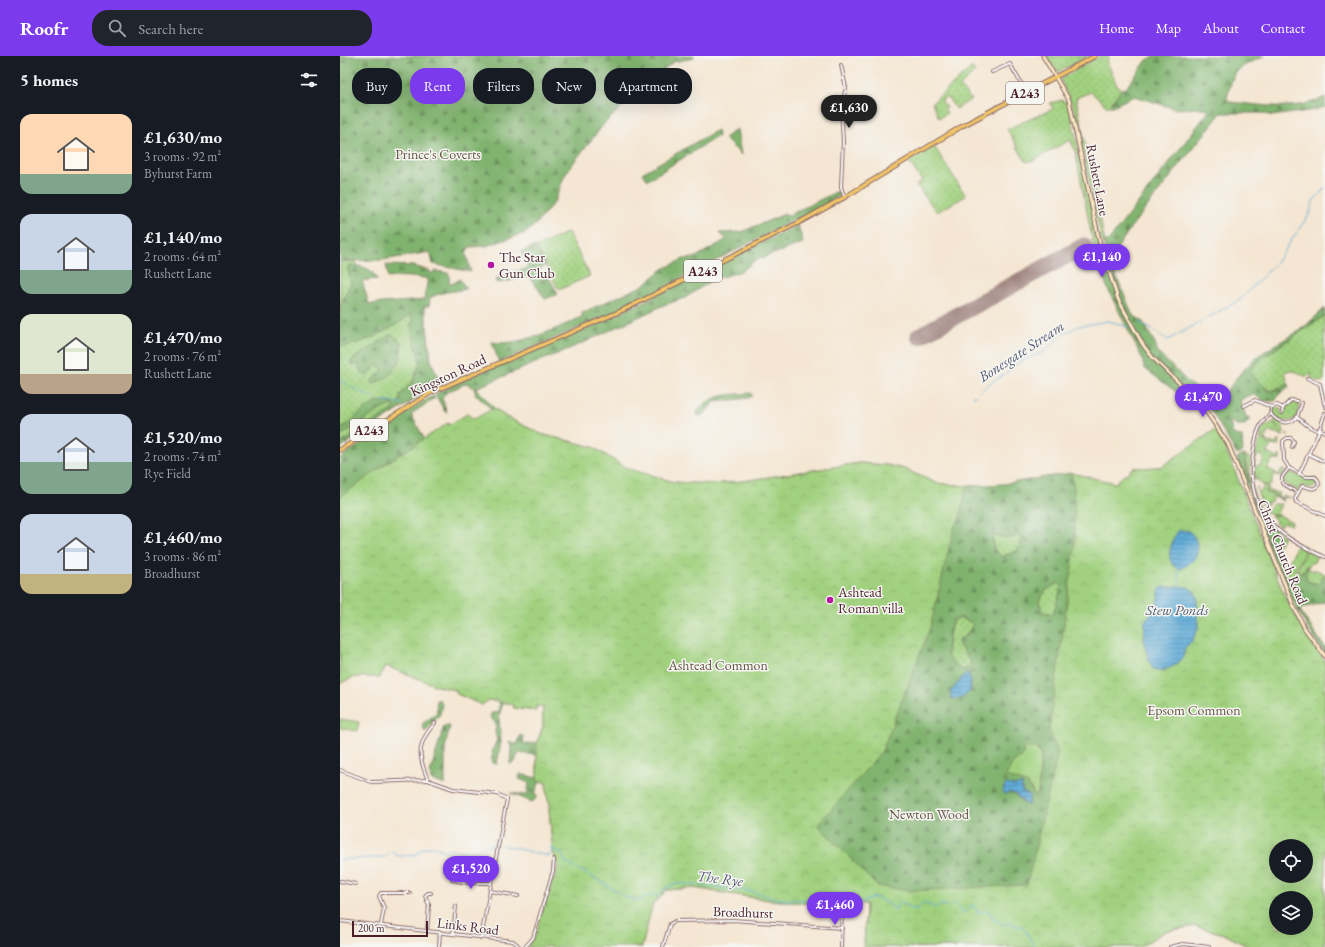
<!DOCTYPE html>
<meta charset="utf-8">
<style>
body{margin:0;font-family:"EB Garamond",serif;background:#20242c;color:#f1f3f6;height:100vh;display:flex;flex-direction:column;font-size:15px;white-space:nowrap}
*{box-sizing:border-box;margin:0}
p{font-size:13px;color:#9ea1a6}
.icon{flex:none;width:22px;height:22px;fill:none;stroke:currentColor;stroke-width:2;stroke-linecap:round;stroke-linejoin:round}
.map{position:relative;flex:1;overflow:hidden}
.drawer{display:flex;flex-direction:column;background:#171b24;width:340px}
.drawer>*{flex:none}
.banner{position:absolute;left:12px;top:12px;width:380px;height:36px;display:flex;gap:8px}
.buttons{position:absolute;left:929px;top:783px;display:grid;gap:8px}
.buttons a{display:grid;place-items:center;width:44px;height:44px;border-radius:50%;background:#171b24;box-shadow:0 4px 16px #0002;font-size:20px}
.scale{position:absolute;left:12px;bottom:10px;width:76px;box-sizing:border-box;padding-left:4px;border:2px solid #4a1f2b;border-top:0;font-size:11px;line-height:14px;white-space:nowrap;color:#4a1f2b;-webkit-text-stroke:3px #f6f6f2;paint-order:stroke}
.price{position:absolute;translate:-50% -34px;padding:0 9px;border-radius:14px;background:#7c3aed;color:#fff;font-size:13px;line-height:26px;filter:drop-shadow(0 1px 2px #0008)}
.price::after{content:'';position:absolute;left:50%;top:24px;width:12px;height:9px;margin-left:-6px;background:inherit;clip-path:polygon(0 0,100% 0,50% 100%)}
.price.current{background:#222;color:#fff}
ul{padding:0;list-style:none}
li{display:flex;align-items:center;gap:12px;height:100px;padding:0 20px}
li span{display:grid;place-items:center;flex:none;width:112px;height:80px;border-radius:12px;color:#555}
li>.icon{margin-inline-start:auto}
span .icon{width:48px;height:48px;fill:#fffc;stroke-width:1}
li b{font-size:17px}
h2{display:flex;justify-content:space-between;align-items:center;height:48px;padding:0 20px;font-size:17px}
.chip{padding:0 14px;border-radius:16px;background:#171b24;box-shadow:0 4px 16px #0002;font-size:14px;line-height:36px}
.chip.current{background:#7c3aed;color:#fff}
header{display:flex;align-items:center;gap:24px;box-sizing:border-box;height:56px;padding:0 20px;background:#7c3aed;color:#fff}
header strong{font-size:19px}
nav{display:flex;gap:22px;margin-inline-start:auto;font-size:14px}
.search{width:280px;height:36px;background:#20242c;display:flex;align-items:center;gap:10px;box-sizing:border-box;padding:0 14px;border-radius:16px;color:#9ea1a6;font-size:15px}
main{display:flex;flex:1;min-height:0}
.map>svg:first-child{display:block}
.grass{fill:url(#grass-dots);stroke:#767855}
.forest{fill:url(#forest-firs);stroke:#65694c;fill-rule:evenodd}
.park{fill:url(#park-crowns);stroke:#767855;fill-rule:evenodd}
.garden{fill:#a1d17f;stroke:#767855}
.water{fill:url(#water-rules);stroke:#546581}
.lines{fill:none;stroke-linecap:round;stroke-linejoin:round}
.stream{stroke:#5fabd7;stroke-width:1}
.runway{stroke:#9f827e;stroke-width:17}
.minor-casing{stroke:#866565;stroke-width:4}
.secondary-casing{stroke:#866565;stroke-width:5}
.trunk-casing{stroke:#866565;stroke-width:5.5}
.minor{stroke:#fff;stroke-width:2}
.secondary{stroke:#f9e7c3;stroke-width:3}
.trunk{stroke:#f0c469;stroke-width:3.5}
.poi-dot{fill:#b5179e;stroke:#f6f6f2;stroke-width:1.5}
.labels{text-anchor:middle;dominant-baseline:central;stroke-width:3;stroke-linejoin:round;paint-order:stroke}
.shield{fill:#f6f6f2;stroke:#7e6067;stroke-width:1}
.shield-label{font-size:13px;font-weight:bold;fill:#4a1f2b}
.park-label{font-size:14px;fill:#645444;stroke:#f6f6f2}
.street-label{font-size:14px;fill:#4a1f2b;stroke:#f6f6f2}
.poi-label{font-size:14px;fill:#4a1f2b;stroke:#f6f6f2;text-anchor:start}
.water-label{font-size:15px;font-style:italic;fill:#525770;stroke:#f6f6f2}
</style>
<header>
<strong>Roofr</strong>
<div class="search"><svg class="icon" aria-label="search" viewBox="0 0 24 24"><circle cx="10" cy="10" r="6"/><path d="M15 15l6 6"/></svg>Search here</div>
<nav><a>Home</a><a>Map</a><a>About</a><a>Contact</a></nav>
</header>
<main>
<section class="drawer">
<h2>5 homes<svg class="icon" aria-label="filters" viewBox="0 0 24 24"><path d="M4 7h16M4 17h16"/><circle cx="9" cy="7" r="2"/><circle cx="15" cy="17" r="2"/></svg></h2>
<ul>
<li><span style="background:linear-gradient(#ffd9b3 75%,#7fa58c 0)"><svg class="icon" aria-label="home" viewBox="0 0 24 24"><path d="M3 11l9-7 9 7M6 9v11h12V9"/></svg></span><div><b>£1,630/mo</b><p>3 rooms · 92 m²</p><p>Byhurst Farm</p></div></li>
<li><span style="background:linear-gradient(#c9d6e8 70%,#7fa58c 0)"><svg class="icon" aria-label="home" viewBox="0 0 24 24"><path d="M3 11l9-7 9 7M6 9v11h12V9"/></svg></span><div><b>£1,140/mo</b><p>2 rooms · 64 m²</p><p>Rushett Lane</p></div></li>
<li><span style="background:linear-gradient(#dfe7d0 75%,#b9a48a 0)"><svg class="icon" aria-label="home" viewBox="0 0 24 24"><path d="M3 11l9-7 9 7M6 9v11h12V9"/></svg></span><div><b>£1,470/mo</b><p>2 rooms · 76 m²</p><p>Rushett Lane</p></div></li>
<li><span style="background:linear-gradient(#c9d6e8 60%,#7fa58c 0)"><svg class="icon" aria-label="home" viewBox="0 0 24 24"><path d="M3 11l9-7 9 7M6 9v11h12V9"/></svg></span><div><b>£1,520/mo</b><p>2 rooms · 74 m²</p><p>Rye Field</p></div></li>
<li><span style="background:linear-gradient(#c9d6e8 75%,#c2b280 0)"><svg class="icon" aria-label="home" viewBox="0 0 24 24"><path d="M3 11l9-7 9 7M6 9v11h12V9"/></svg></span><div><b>£1,460/mo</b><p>3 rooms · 86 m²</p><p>Broadhurst</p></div></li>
</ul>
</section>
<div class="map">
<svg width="985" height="891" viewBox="0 0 985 891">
<defs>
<pattern id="grass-dots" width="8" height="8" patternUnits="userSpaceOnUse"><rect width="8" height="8" fill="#a1d17f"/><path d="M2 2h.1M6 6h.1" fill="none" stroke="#8cb36e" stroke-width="1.8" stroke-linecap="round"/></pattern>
<pattern id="forest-firs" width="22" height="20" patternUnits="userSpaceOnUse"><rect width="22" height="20" fill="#80b36e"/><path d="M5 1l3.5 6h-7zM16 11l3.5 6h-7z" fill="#6b915b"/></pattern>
<pattern id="park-crowns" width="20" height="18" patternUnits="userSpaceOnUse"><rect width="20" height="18" fill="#a1d17f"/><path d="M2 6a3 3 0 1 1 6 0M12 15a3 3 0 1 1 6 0" fill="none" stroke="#8cb36e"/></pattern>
<pattern id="water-rules" width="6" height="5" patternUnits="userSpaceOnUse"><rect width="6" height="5" fill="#5fabd7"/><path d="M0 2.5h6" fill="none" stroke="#508baf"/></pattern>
</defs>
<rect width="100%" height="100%" fill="#f6f6f2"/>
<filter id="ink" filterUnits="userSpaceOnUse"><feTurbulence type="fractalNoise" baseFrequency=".025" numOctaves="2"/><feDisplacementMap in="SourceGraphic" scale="8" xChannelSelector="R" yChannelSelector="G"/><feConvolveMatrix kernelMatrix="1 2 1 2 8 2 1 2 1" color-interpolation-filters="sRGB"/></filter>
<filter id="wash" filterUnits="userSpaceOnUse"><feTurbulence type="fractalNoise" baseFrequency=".012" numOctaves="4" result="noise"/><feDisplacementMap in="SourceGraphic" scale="16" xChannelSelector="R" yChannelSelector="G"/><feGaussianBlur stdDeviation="0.9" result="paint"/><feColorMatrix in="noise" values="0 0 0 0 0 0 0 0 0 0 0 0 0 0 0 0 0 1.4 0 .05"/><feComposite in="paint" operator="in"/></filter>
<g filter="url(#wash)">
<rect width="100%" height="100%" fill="#f4e6d2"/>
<g class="grass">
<path d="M705,0h44l-31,16z"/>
<path d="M760,0h9l-2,5 10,25 5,3 -11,14 2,3h-7l-15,-14 -15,6 29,144h-3l-28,-133 -13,-28 1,-3z"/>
<path d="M632,11l3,5 -15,14 9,12 3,1 -16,10 -9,-12 -6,3 6,8 -3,1 3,4 -8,5 -7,-15z"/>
<path d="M723,44l1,2 4,-1 33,152 -3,4 -6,-19 -17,-88 -5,-10 -36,20 -8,2 -19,-33 46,-20 -3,-6z"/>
<path d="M594,90l32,50 -29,16 -21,-27 6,-4 -13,-19z"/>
<path d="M228,176l22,44 -29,13 -4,-2 -20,-40z"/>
<path d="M0,205h16l12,43 56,-3 7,60 10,22 -101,65z"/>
<path d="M985,259l-1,66 -5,1 -8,-4v-5l-4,4 -10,-5 -8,-2 -4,3 3,11 -17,7 -11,-7 -10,-13 12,-13z"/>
<path d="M951,345l7,1 2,4 -4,12c-9,6 -20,4 -24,-7l2,-4 6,1 1,6h2l1,-5z"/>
<path d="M935,364l7,3 2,9 2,3 3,-1 -1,2 -5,-4 -1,2 2,2 -4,-1 -1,-4 -1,3 -9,-3 -4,8 4,4 -5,-4 4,6 2,-3 5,2 4,-4 -1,6 -7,-1 -4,8 10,5 3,-3v6l-7,-2 -6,10 4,1 8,5 3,-6 3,2 -4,6 -7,-3 -3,11 -4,2 3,4 9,2 -1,3 4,2 1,-3 7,3 -6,-1 -1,2 -17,-8 1,-3 -1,4 17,8 -1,2v-2l-8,-3 -1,3 -4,3 -2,-1v3l-4,-1v3l-7,-19 2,-1 -1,2 3,3 3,-4 -1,-3h6l-8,-1 -1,-4h-5l5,-7 -5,5v-18l2,1h-2v6l6,-2 3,-5 -1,-6 -5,2v3l-3,-1 5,-16 6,-7 -5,4c1,-14 3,-10 13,-17l5,8 -4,-8z"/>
<path d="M904,399l6,3c1,7 -1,15 0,22 3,22 18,43 34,57l-7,11 -1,-3 4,-8 -14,-15 -6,-10 -9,-27z"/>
<path d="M949,415l17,8 8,-1 3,2v5l-5,3 -11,-2 -4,5 -3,-1 1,-2 -3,-1 -1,1 -8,-6v-5z"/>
<path d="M933,448h8l-4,10 15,8 -1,3 -8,-3 -3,4 -5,-3 1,-3 -5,-4 6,-1c-6,0 -10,0 -13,-7l2,3z"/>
<path d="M652,479l16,3 10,-3 6,2 -7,14 -15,6 -8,-8z"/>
<path d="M957,488l10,5 -12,21 7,4 -4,7 -4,3 -6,-5 -3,-7z"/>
<path d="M967,493l11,5 -4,8 -5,3v5h7l9,4 -6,10 -13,-3 1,-15 -4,7 -6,-3z"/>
<path d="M718,527l4,3 -9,28 -11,-2 -3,-11 7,-11z"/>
<path d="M621,562l9,4 3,3 -14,20 12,16 -2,7 -8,2 -14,-14 2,-22 4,-14z"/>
</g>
<g class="forest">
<path d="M0,0h354v2l-21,4 -39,33 -30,29 -34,43 -6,10 -9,24 -19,23 -10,9 -40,13 -17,1 -3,7 5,18 -38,-8 -3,-12 -47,8 -43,1z"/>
<path d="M815,0h110c-28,13 -31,11 -38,42l3,4c31,3 66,10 95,-5v10l-9,3 -44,6 -10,-3h-41l-90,114 -15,23 -2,11 1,13 -2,1h3l16,39 11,8 12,21 3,10 57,55 22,-31 19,-20 48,-30 21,-19v7l-63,43 -12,13 18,20h5l15,-7 1,4 -7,3 -7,10h-11l-11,-7 -13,6 6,16 4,3 -5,6h-8l-7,-4 3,13 9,3 1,14 -6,4 -23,-40 -9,-11 -4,5 -9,-9 -2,2 -46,-34 -2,-10 -35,-71 -8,-26 7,-8 -3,-10 7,-4 99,-128 -4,-3 -29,1 -42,-13 -21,10 -2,-3 11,-14h3l22,-29z"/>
<path d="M397,73l4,26 -17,-17z"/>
<path d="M377,74l1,6 -70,44 -6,-7z"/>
<path d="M498,135l2,5 -215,112 -126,54 -7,-20c25,5 68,-14 91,-26l-2,-3 61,-27 21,-17 21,-10 10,-1 33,-19 -8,-6 22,-1 44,-18 2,2z"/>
<path d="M458,169l5,18 -49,18 -12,10 -28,8 -29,19 -21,7 -81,38 -107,45 18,20 12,9 35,17 52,13 33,21 48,14 40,2 29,-3 116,-18 27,2 18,4 32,14 31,3 36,-2 68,-11 44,10 18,-15 28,-1 55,-38 8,15 59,148 17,33 25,36v286h-76l-25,-13 -29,-8 -30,5 -25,16h-276l2,-43 -33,-2 -17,2 -47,-4 -75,-12 -28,2 -5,7 -103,-32 -3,-3v-7l-2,-1 -4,-45 1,-6 -2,-3 -2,-17 -6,-2 -5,13 3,3 -6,5 -22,-9 17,2 2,-12 -10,-4 1,-5 17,4v-23l-19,-2 -3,9 -5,2 1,-18 -2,-5 7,4 4,-10 3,1 1,8 13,-1 6,-17v-19l-7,-1v5l-22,-3 -1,-4 -10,-2 -4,15 2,25 -4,22 -4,-1 -2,-6h2l-1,-6 5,-11 -2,-8 1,-8 -6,-8 2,-3 6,-1 2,-10 -12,-2 -6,5 -25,-11 -1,-4 -19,-4 -51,-20 -7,12c-15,-2 -27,-3 -39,6v-226l69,-48 24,-14 2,2 -24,16 14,26 23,-17 1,2 11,-6h14l22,-6 -20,-18 -2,-7 -7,-5 -20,9 -5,6 5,14h-2l-10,-18 32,-16 129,-53zM678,479l6,2 -7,14 -15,6 -8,-8 -2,-14 16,3zM718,527l4,3 -9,28 -11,-2 -3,-11 7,-11zM621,562l9,4 3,3 -7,11 -7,3v6l12,16 -2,7 -8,2 -14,-14 2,-22 4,-14zM694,691l7,7 -3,39 -3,3 -22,-34 8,-4 4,-10zM669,729l13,4 2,15 -9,-10 -12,-2zM936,790h30v30h-30zM936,842h30v30h-30z"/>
<path d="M195,190l10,20 -6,3 4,10 5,-3 10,18 -13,5c-23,-34 -13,-20 -48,-16l-1,-4 4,-3 28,-8 -7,-16z"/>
<path d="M9,209c10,0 24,3 28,14l-15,2 7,23 55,-4 4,-22c-15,0 -24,-3 -40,0l-2,-13 28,1 16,5 -1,3 7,-3 12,2 2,3 -1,7h5l6,-4 6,10c-13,3 -24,2 -36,9l-1,8h-5l7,55 10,22 -1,2 -31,18 -69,45v-4l55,-36 -2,-3 -10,3 -43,28v-6c13,-9 23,-23 38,-28 8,-2 15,4 22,-1v-6l13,-14 7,-19 -10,-38 3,-3 -1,-7c-4,1 -6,5 -10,7 -18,11 -40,24 -62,26v-41l11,-23 -3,-14z"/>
<path d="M51,278l11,9 -3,21 -4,2c-3,11 -13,14 -23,18l-1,-3 12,-10 -5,-7 -11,12 -4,-2 -6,-10 -3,1 -3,-1v-3z"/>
<path d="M411,337l1,3 -4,2 -34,4 -11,13 -4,1 -3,-2c13,-21 33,-19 55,-21z"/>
<path d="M902,399l4,3 -1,7 11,36 8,18 16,18 -4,8 8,20 3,1 -2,7 6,10h5l11,-18c1,6 -3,12 1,17l11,2 2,-6 4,-3v27l-26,7 26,39v6c-42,-58 -64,-129 -88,-196z"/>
<path d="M96,644h4l2,4 -2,10 -15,18 -3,-8 15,-11z"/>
<path d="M104,670h6l-5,22v37l-14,-5 -1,-7z"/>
</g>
<path class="park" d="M154,352l12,9 35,17 52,13 33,21 48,14 40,2 29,-3 116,-18 27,2 18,4 32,14 31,3 -8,34 -5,7 -24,101 -48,123 -64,74 59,61 32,5 118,-6 31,-133 -9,-22 26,-184 -1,-58 -3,-15 44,10 18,-15 28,-1 55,-38 8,15 59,148 17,33 25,36v286h-76l-25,-13 -29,-8 -30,5 -25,16h-276l2,-43 -33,-2 -17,2 -47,-4 -75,-12 -28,2 -5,7 -8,6 -11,44h-115l8,-11 17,-56h2l4,-15 -3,-3v-7l-2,-1 -4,-45 1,-6 -2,-3 -2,-17 -9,-3v-37l6,-17v-19l-7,-1v5l-22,-3 -2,-4 -24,-4 -6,5 -25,-11 -1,-4 -19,-4 -51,-20 -7,12c-15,-2 -27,-3 -39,6v-187l47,-34 61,-40 1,2 18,-11 7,5zM936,790h30v30h-30zM936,842h30v30h-30z"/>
<g class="garden">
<path d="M0,663l19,3 -2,9 -17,-3z"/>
<path d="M694,691l7,7 -3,39 -3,3 -7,-12 -22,-8 7,-14 8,-4 4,-10z"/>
</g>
<g class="water">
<path d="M839,474l10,1c15,15 10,28 -8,38 -19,-4 -10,-29 -2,-39z"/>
<path d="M837,530l11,1 6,4 3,6 1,32 -6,12 -7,7 -2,9 -5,6 -6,4 -11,4 -8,-2 -4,-8 -5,-20 1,-20 11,-14 4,-18 4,-2z"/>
<path d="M626,617h2l3,7 -1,11c-6,6 -10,10 -19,7v-7z"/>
<path d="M667,728l7,2 8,-2v8l8,3 -2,11 -13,-12 -6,-2 -3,2 -3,-1 1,-6z"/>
</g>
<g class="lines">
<g class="stream">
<path d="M799,266l29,18 73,-41 35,-36 34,-50 3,-12 12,-13"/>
<path d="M0,324l7,5"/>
<path d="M11,331l7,3"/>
<path d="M20,335l6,4"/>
<path d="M29,340l8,4"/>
<path d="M633,340h3l10,-10 22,-14 11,-10 23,-9 20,-18 17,-9 30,-5 19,6"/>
<path d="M42,345l19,2"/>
<path d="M839,513v17"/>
<path d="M162,789l46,11 4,-3 -1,-5 10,5 5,10 36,19 21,14 16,5 10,-6 9,1 7,-8 11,-4h10l63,7 28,8 86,3 12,-5 16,8 4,5 5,-9 11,8h6l6,-7 13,6 5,-4 6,2"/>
<path d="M0,804l45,-3 6,-6 7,5 18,-1 5,-6 12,-3 12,5 6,-2 22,4 9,-5 12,-4"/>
<path d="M611,848h6l4,7 4,2 8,-9 5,8 11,-1 5,10h4l4,4 10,-3 1,3 10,2 12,20"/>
</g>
<path class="runway" d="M579,280l165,-90"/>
</g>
</g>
<g filter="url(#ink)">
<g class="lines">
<g class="minor-casing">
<g id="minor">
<path d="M501,9l5,23 -5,19 2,34 -2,46 3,9"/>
<path d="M652,16l18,-8 16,28"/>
<path d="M967,322l13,6 5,23"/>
<path d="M904,350l11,-6 16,7v7"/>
<path d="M932,351l5,-2 6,3 8,-8 6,1"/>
<path d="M942,357l1,-5"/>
<path d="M957,361l5,-14"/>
<path d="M979,373l6,3"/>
<path d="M978,375l-10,-5 -11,-9c-8,9 -19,6 -26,-3 -12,8 -15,21 -17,34 -11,62 19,86 71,109"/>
<path d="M952,391l2,-5 -3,-4h-4l-4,3 1,19 5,8 -7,9v6l16,10 -3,6 1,3 29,14"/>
<path d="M969,398l16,8"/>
<path d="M949,412l17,9h9l3,3 1,4c-5,8 -10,3 -17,2l-4,7"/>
<path d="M959,418l19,-40 7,-21"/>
<path d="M95,667c-19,21 -17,33 -7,57l25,9 44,5 10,5 -26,139"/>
<path d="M0,714l31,12 57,-2"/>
<path d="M112,824l17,3h22"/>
<path d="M0,825l16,3"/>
<path d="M150,835l28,5"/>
<path d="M0,865l173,20 7,6"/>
<path d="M41,869l3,-17 -5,-12 2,-3h29"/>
<path d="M87,875l2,-26 -4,-9 3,-3h3"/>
<path d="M113,878l3,-28"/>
<path d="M99,891l1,-15"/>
<path d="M185,891l8,-9 20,-67 1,-12"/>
<path d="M323,891l7,-23 5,-3 58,-1 109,8"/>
<path d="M501,891l1,-42"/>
<path d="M830,891l13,-3 26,3"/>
</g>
</g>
<g class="secondary-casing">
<path id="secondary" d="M703,0l26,44 31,144 18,55 25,46 10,13 49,47 26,39 66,163 11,22 20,27"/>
</g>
<g class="trunk-casing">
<path id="trunk" d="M0,394l92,-58 189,-81 179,-89 45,-25 119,-72 131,-69"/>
</g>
<use href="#minor" class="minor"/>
<use href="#secondary" class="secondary"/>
<use href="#trunk" class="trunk"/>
</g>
</g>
<g class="poi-dot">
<circle cx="151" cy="209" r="4"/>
<circle cx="490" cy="544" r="4"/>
</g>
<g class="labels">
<g class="shield">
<rect x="666" y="26" width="38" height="22" rx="3"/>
<rect x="344" y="204" width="38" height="22" rx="3"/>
<rect x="10" y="363" width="38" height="22" rx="3"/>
</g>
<g class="shield-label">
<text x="685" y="37">A243</text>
<text x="363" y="215">A243</text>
<text x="29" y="374">A243</text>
</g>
<g class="park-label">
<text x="98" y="98">Prince's Coverts</text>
<text x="378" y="609">Ashtead Common</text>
<text x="854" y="654">Epsom Common</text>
<text x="589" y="758">Newton Wood</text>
</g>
<g class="street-label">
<text transform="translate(758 124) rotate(79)">Rushett Lane</text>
<text transform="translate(108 319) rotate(-25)">Kingston Road</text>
<text transform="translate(943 496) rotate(68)">Christ Church Road</text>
<text transform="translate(403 856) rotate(2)">Broadhurst</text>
<text transform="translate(128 870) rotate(7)">Links Road</text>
</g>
<g class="poi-label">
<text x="159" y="201">The Star<tspan x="159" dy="16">Gun Club</tspan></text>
<text x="498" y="536">Ashtead<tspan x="498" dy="16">Roman villa</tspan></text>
</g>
<g class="water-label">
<text transform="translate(681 295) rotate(-33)">Bonesgate Stream</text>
<text x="837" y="553">Stew Ponds</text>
<text transform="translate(380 822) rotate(7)">The Rye</text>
</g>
</g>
</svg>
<div class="buttons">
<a><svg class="icon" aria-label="locate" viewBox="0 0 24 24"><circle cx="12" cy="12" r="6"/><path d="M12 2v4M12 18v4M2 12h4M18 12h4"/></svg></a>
<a><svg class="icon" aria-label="layers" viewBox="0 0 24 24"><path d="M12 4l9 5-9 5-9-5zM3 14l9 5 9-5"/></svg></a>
</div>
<div class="scale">200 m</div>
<b class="price current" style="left:509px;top:73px">£1,630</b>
<b class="price" style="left:762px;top:222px">£1,140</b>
<b class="price" style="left:863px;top:362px">£1,470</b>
<b class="price" style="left:131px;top:834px">£1,520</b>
<b class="price" style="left:495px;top:870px">£1,460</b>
<div class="banner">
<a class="chip">Buy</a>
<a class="chip current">Rent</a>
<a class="chip">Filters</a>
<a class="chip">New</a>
<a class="chip">Apartment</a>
</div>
</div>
</main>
